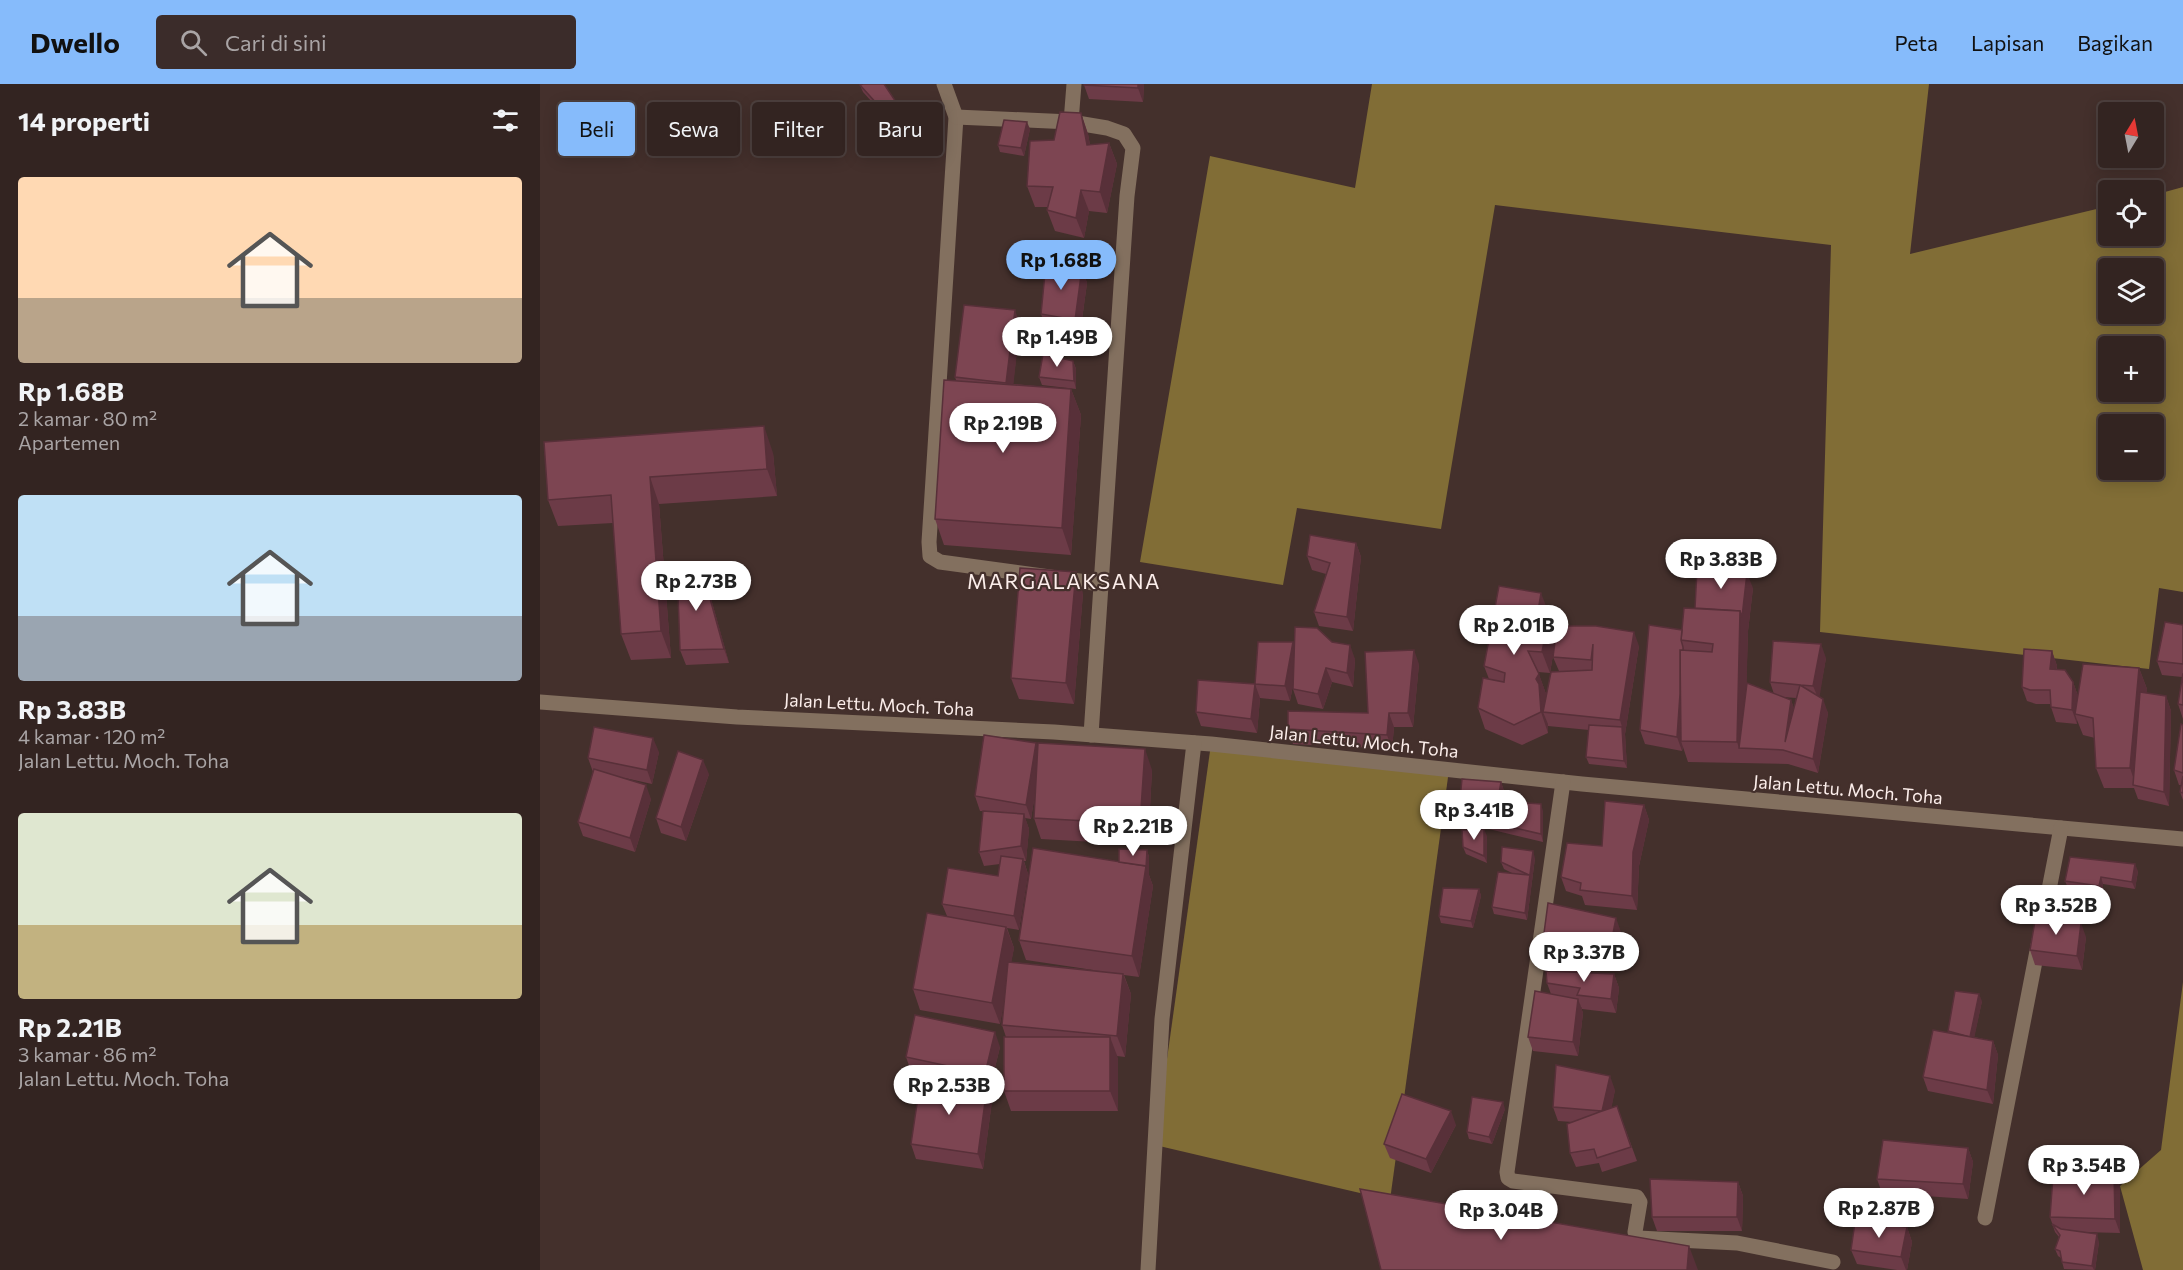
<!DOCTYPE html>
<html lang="id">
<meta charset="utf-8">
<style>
body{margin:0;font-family:Commissioner,sans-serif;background:#3b2c2a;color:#f1f3f6;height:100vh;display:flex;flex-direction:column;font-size:22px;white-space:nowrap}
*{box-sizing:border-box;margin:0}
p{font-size:20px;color:#a9a4a5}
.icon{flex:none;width:33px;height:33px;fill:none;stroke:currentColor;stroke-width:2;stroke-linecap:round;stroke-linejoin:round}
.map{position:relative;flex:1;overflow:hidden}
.details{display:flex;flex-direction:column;background:#332421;width:540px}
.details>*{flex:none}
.guide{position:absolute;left:18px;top:18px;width:570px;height:54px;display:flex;gap:12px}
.needle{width:39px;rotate:10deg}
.buttons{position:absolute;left:1558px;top:18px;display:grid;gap:12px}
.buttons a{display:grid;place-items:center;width:66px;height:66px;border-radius:6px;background:#332421;box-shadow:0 3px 15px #0003,0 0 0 2px #4e413f;font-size:30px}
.price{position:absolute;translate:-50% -51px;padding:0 14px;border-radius:21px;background:#fff;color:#222;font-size:20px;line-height:39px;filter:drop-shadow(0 2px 3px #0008)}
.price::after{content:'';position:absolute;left:50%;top:36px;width:18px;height:14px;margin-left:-9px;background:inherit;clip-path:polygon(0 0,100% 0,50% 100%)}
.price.current{background:#86bbfb;color:#111}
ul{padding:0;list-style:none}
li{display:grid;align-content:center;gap:12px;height:318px;padding:0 18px}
li span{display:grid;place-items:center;height:186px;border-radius:6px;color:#555}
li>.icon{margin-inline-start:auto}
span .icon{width:108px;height:108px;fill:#fffc;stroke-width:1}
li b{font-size:26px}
h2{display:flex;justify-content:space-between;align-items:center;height:72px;padding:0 18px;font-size:26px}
.pill{padding:0 21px;border-radius:6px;background:#332421;box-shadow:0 3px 15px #0003,0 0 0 2px #4e413f;font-size:21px;line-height:54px}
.pill.current{background:#86bbfb;color:#111}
header{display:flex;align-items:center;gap:36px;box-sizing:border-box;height:84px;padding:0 30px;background:#86bbfb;color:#111}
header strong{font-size:28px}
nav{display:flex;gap:33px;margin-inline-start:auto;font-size:21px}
.search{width:420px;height:54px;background:#3b2c2a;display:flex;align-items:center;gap:15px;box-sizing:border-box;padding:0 21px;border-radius:6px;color:#a9a4a5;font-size:22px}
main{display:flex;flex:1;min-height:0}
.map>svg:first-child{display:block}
.forest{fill:#816d36;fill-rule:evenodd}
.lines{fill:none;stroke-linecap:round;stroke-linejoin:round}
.street{stroke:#83705f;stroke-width:15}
.wall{fill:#6c3b47;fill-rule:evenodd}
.shaded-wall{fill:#583039}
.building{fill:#7d4552;stroke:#583039;stroke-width:1.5}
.labels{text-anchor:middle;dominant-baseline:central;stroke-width:4.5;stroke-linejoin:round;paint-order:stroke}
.street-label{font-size:18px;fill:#fceeeb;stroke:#44302c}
.quarter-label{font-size:21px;letter-spacing:1.5px;fill:#fceeeb;stroke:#44302c}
</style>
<header>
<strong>Dwello</strong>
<div class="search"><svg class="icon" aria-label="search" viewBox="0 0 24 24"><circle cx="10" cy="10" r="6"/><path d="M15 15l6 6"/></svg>Cari di sini</div>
<nav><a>Peta</a><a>Lapisan</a><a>Bagikan</a></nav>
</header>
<main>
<section class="details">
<h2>14 properti<svg class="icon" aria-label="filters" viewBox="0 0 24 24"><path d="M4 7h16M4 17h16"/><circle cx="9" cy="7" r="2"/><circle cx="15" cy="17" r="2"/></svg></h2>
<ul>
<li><span style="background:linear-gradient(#ffd9b3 65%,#b9a48a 0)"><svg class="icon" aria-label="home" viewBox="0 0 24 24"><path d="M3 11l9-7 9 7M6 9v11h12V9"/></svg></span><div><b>Rp 1.68B</b><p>2 kamar · 80 m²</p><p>Apartemen</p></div></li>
<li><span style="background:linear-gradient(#bfe0f5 65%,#9aa5b1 0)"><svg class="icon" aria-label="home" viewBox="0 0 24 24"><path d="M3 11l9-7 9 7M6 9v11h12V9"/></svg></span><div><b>Rp 3.83B</b><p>4 kamar · 120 m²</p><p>Jalan Lettu. Moch. Toha</p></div></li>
<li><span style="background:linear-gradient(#dfe7d0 60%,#c2b280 0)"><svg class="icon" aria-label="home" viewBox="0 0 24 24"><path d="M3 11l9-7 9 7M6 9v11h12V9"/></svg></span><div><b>Rp 2.21B</b><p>3 kamar · 86 m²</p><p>Jalan Lettu. Moch. Toha</p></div></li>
</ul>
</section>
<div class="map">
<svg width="1643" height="1186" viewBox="0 0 1643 1186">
<rect width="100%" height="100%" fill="#44302c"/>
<g class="forest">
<path d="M832,0h557l-19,170 199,-48v30h45v-41l29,-8v405l-24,-4 -10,81 -329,-37 11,-387 -336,-40 -54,324 -144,-21 -14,77 -143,-23 70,-406 145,32zM1569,184h45v46h-45zM1569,262h45v46h-45zM1569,340h45v46h-45z"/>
<path d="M671,660l238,26 -59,430 -235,-55z"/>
<path d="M1643,898v288h-40l-23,-84 41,-36z"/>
</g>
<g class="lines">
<g class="street">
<path d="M404,0l12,33 -27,425 1,14 10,6 161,22"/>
<path d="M416,33l115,5 36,6 17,6 9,14 -6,48 -36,539"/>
<path d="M531,38l3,-38"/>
<path d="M0,618l197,15 317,15 157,12 371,40 601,55"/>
<path d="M1023,698l-56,390 1,6 5,3 124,16 3,5 -5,30 3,6 99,5 96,19"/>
<path d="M1445,1134l76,-390"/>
<path d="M608,1186l14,-251 32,-276"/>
</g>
</g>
<g class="wall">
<path d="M604,0l-1,18 -54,-3 -5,-14z"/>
<path d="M320,1l38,20 3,7h-20l-18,-20z"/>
<path d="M541,29l7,21 2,11 19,-2 8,21 -10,49 -18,-2 -5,27 -29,-7 -8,-21 1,-3h-13l-8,-21 27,-46z"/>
<path d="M490,45l-6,27 -24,-4 -2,-7z"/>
<path d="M542,184l5,15 -7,51 -34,-6 -5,-14z"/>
<path d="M480,241l-7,59 58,5 10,26 -10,140 -127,-10 -9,-26 21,-139 -1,-3z"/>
<path d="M533,277l3,8v20l-34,-4 -3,-8z"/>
<path d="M4,358l229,11 4,43 -118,8 12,154 -40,2 -10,-26 -8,-111 -55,3 -10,-26z"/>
<path d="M816,459l5,14 -8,74 -34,-5 -5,-14 12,-38 -14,-4 -5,-14z"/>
<path d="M166,497l23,82 -43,2 -6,-15z"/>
<path d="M1213,504l-5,43 -2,62 28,1 -4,-12 56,-24 -7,38 9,17 -10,60 -30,-9 -100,-2 -5,-15 -1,4 -37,-7 -5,-14 42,-100 13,-22zM1243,613l13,1 -2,11 -3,-9z"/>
<path d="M543,509l-9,111 -55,-5 -8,-21z"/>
<path d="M1009,530l-2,6 8,21 84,5 -14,88 2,34 -38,-4 -3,-7 3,-27 -41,-4v-2v9l-26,12 -37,-16 -7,-21 11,-29 -5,-13zM1014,565l-1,8 6,14h4l-18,30v-2l1,-5 -8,-22 12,1z"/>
<path d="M1643,541v94l-5,-15 4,-27 -20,-2 -5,-14z"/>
<path d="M753,558l1,4 38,-4 23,17 -2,28 -21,-5 -9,27 -25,-5 -5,-15v-4l-3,16 -30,-3 -3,35 -56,-7 -5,-14 59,-28z"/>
<path d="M1512,567l5,15v3l16,13 5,14v4l61,-32 8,21 -1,4 20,3 5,15 -2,95 -31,-7 -4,-11h-30l-8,-20 -1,-30 -12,-3 -6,-15v4l-21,-2 -6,-18h-14l-9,-3 -5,-14z"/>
<path d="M879,580l-6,63h-19l-2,22 -99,-5 -5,-15 80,-16z"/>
<path d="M1643,641v75l-3,-8 1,-7h-2l-5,-15z"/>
<path d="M496,659l2,5 114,22 -4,75 -107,-6 -7,-21 1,-24 -4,25 -6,-1 4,11 -3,32h-2l4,13 -9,56 -12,-2 7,20 -3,14 89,9 -74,-11 -7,-20 100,-78 28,-12 2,7v18l4,11 -14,91 -15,-2 7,19 -6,63 -8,-1 1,55h-107l-7,-20 2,-54 -4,-12 3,-30 -5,29 -80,-14 -7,-21 34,-73 -5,-12 56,-28 2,-12 -16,2 -5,-14 4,-41h-3l-5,-15z"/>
<path d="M119,668l-7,32 -27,-6 26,21 -16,53 -52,-16 -5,-14 15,-50 -5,-14z"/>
<path d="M169,690l-23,67 -25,-8 -5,-15z"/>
<path d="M961,698l5,15 -1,4 38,10v31l-79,-19 -5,-14z"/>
<path d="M1104,721l5,15 -10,46 -2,44 -52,-5 -3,-9 -16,-5 -5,-14 41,-31z"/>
<path d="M947,752v27l-21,-9 -3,-7z"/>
<path d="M995,774l-8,62 -33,-6 -2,-7 20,-34 -8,-4 -3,-7z"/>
<path d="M1598,787l-3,18 -32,-5 -1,9 -34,-5 -3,-7z"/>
<path d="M939,805l2,7 -8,32 -32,-5 -2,-7z"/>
<path d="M1081,848l-6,31 -23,-5 -1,15 23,1 5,14 -3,25 -34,-4 -3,-7 4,11 -5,43 -45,-5 -5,-14 23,-43 -4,-11 10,-12 3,-23 -11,-1 -5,-14z"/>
<path d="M1546,853l-4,33 -47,-5 -5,-15z"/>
<path d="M1442,917l-8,36 19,4 5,14 -5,49 -65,-13 -5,-14 25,-44v-2z"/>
<path d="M460,963l-10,41h-2l4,13 -9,68 -67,-10 -5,-15 69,-58 -69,-15 -5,-14z"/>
<path d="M1075,1006l-4,18 6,-2 20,55 -35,11 -3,-9 -23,4 -6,-14 3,-31 -15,-1 -5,-14z"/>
<path d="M965,1025l-13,35 -23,-5 -2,-7z"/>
<path d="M916,1041l-25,48 -41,-15 -6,-14z"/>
<path d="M1428,1064l5,14 -5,37 -86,-6 -5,-14z"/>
<path d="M1198,1098l5,14 -1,35h-85l-5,-14z"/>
<path d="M1580,1102v47l-38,-1 17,10 -4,28 -31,-1 -3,-11 -3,-2 -3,-7 4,-12 -4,-5 -5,-15z"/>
<path d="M1367,1143l5,15 -5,28h-10l-40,-6 -6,-14z"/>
</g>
<g class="shaded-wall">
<path d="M598,0h6l-1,18 -5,-14z"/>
<path d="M541,29l7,21 6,32 -7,-21z"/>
<path d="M487,38l3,7 -6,27 -3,-8z"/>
<path d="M569,59l8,21 -10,49 -7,-21z"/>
<path d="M541,106l8,21 -5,27 -8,-20z"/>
<path d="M542,184l5,15 -7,51 -5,-14z"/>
<path d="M475,226l5,15 -8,72 -6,-14z"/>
<path d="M533,277l3,8v20l-2,-8z"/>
<path d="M531,305l10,26 -10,140 -9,-27z"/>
<path d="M224,342l9,27 4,43 -10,-27z"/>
<path d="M110,393l9,27 12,154 -10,-27z"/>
<path d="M816,459l5,14 -8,74 -6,-14z"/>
<path d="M161,482l5,15 23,82 -5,-14z"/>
<path d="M536,488l7,21 -9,111 -8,-21z"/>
<path d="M1207,489l6,15 -5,43 -3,118 -6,-1 -2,-6 3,-131z"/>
<path d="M1001,509l8,21 -3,12 -7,-21z"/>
<path d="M1008,537l7,21 -5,31 -8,-21z"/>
<path d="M1094,548l5,14 -14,88 2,34 -3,-7 -2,-34 -2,-7z"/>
<path d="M753,558l5,14 -8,45 -5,-15z"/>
<path d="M1281,560l5,14 -7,42 -6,-14z"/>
<path d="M810,561l5,14 -2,28 -6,-14z"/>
<path d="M1143,563l6,14 -8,80 2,6 -1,4 -5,-14z"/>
<path d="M874,566l5,14 -6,63 -5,-14z"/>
<path d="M1512,567l5,15 -2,17 -5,-14z"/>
<path d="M786,584l6,14 -9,27 -5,-15z"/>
<path d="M1599,584l8,21 -9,97h-2l-6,-18z"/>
<path d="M999,590l7,20 -1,5 2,6 -4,7 5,12v9l-7,-21 -5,-33z"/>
<path d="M1533,598l5,14 -1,19 -2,-1 2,6v4l-5,-14z"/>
<path d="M715,600l5,14 -3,35 -6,-14z"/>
<path d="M1626,612l5,15 -2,95 -5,-14z"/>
<path d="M1283,615l5,14 -10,60 -5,-14z"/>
<path d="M1251,616l5,14 -11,28z"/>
<path d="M849,629l5,14 -2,22 -5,-14z"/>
<path d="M113,654l6,14 -7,32 -5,-14z"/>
<path d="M496,659l5,14 -10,62 -5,-14z"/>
<path d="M605,665l7,21 -4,75 -8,-21z"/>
<path d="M163,676l6,14 -23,67 -5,-14z"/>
<path d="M961,698l5,15 -5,27h-4l-2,-7z"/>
<path d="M106,701l5,14 -16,53 -5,-14z"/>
<path d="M1001,720l2,7v31l-2,-8z"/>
<path d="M1104,721l5,15 -10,46 -2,44 -5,-14 1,-44z"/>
<path d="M484,730l5,15 -3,32 -5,-15z"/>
<path d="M944,745l3,7v27l-3,-7z"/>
<path d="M607,766l2,7v18l4,11 -14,91 -7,-21z"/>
<path d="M993,767l2,7 -8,62 -2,-7z"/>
<path d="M483,775l5,15 -9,56 -5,-14z"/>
<path d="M1595,780l3,7 -3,18 -3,-7z"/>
<path d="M1561,793l2,7 -1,9 -3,-7z"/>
<path d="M939,805l2,7 -8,32 -2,-7z"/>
<path d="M1076,834l5,14 -6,31 -5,-14z"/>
<path d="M1541,839l5,14 -4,33 -5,-14z"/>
<path d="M466,843l8,21 -14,76 -8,-21z"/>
<path d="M1049,867l3,7 -1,27 -2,-7z"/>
<path d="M583,890l8,20 -6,63 -8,-21z"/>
<path d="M1074,890l5,14 -3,25 -5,-14z"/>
<path d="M1439,910l3,7 -9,43 -3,-7z"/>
<path d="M1038,915l5,14 -5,43 -5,-14z"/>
<path d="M455,948l5,15 -10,41 -5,-14z"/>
<path d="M570,953l8,21v53l-8,-20z"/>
<path d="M1453,957l5,14 -5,49 -6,-14z"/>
<path d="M1070,992l5,14 -7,36 -6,-15z"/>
<path d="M447,1003l5,14 -9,68 -5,-15z"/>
<path d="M963,1018l2,7 -13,35 -3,-7z"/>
<path d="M911,1027l5,14 -25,48 -5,-14z"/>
<path d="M1428,1064l5,14 -5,37 -5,-15z"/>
<path d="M1574,1088l6,14v47l-5,-14z"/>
<path d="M1198,1098l5,14 -1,35 -5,-14z"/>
<path d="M1367,1143l5,15 -5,28h-1l-5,-13z"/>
<path d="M1557,1150l2,8 -4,28h-1l-2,-4z"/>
<path d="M1149,1162l9,24h-11z"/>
</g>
<g class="building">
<path d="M323,0h21l14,21h-20l-18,-20z"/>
<path d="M544,0h54v4l-54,-3z"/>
<path d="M520,28l21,1 6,32 22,-2 -9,49 -19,-2 -5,28 -29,-8 6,-23 -26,-1 3,-45 24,-1z"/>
<path d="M464,36l23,2 -6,26 -23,-3z"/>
<path d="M506,179l36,5 -7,52 -34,-6z"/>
<path d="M424,221l51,5 -9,73 -51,-6z"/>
<path d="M503,270l30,7 1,20 -35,-4z"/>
<path d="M404,296l127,9 -9,139 -127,-9z"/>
<path d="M224,342l3,43 -117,8 11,154 -40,3 -10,-139 -63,5 -4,-58z"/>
<path d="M770,451l46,8 -9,74 -33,-5 16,-49 -23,-7z"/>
<path d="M161,482l23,83 -44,1 -3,-83z"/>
<path d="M480,484l56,4 -10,111 -55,-5z"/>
<path d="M1157,486l50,3 -5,44 -2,-6 -45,-3z"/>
<path d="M959,502l42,7 -2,12 9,16 -6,31 -14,-1 11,23 -3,5 3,5 2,28 -27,13 -36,-17 5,-30 21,4 1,-9 -21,-7z"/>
<path d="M1144,524l56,3 -3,131 -56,-1 -1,-91 32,2 1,-8 -32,-4z"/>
<path d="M1625,538l18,3v39l-26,-3z"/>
<path d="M1109,541l33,5 -1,10 2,7v3h-3v44l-3,43 -37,-7z"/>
<path d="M1017,542h39l38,6 -14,88 -77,-8 8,-40 41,-2 1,-26 -2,16 -38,-3z"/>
<path d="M755,543l22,1 15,14 18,3 -3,28 -21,-5 -8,26 -25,-5z"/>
<path d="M1233,557l48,3 -8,42 -13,-1 23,14 -10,60 -30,-9 -44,-2 8,-65 44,17 -6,42 15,-57 -30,-3z"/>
<path d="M718,558h35l-8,44 -30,-2z"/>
<path d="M1484,565l28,2 -2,18 15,1 8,12 -1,28 -21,-3 -1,-17h-20l-8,-3z"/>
<path d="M874,566l-6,63h-19l-2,22 -99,-6v-18l80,2 -3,-61z"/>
<path d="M1543,580l56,4 -9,100h-34l-3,-50 -18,-4z"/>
<path d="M1643,589v32l-5,-1z"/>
<path d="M658,596l57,4 -4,35 -55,-7z"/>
<path d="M1600,608l26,4 -2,96 -31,-7z"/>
<path d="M1641,640l2,1v48l-9,-3z"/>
<path d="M1049,641l33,2 2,34 -38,-4z"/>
<path d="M54,643l59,11 -6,32 -59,-12z"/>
<path d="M444,651l52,8 -10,62 -51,-9z"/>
<path d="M498,659l107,6 -5,75 -106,-6z"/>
<path d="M138,667l25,9 -22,67 -25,-9z"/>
<path d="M54,685l52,16 -16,53 -52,-16z"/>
<path d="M1643,692v17l-3,-1z"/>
<path d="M922,695l39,3 -6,35 -36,-8z"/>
<path d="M962,717l39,3v30l-44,-10z"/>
<path d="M1065,717l39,4 -11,47 -1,44 -52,-6 1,-7 -20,-6 6,-34 35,3z"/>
<path d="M443,727l41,3 -3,32 -42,6z"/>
<path d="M944,745v27l-21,-9 -1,-17z"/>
<path d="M962,763l31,4 -8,62 -33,-6 6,-35 31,3 -28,-13z"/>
<path d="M493,764l113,18 -14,90 -113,-16z"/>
<path d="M579,765l28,1 -1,18v-2l-27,-4z"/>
<path d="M461,772l22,3 -9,57 -72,-12 6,-36 50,8z"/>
<path d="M1530,773l65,7 -3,18 -31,-5 -2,9 -34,-5z"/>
<path d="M903,804l36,1 -8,32 -32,-5z"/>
<path d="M1008,819l68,15 -6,31 -24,-5 -3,-8 -39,-3z"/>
<path d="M387,829l79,14 -14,76 -79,-14z"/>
<path d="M1496,831l45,8 -4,33 -47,-6z"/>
<path d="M1020,862l29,5v22l-32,-1z"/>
<path d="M468,878l115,12 -6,62 -115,-11z"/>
<path d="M1006,887l68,3 -3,25 -34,-4 3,-7 -33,-5z"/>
<path d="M995,907l43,8 -5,43 -45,-5z"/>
<path d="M1415,907l24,3 -9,43 -22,-6z"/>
<path d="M375,931l80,17 -10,42 -79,-17z"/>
<path d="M1393,946l60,11 -6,49 -64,-13z"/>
<rect x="464" y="953" width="106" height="54"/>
<path d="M1016,981l54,11 -8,35 15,-5 14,41 -34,11 -3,-9 -24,4 -3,-29 35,-13 -49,-4z"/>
<path d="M381,993l66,10 -9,67 -67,-10z"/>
<path d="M862,1010l49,17 -25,48 -42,-15z"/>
<path d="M932,1013l31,5 -14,35 -22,-5z"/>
<path d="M1343,1056l85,8 -5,36 -86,-5z"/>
<path d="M1574,1088l1,47 -65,-2 3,-41z"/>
<path d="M1110,1095l88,3 -1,35h-85z"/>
<path d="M820,1105l329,57 -2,24h-306z"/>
<path d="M1315,1138l52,5 -6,30 -50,-7z"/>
<path d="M1512,1140l9,5 36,5 -5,32 -30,-4 -2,-11 -5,-2 5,-14z"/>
</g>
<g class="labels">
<g class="street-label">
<text transform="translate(339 620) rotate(3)">Jalan Lettu. Moch. Toha</text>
<text transform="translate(824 657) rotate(6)">Jalan Lettu. Moch. Toha</text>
<text transform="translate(1308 705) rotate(5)">Jalan Lettu. Moch. Toha</text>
</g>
<g class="quarter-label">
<text x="524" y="496">MARGALAKSANA</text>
</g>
</g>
</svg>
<div class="buttons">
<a><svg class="needle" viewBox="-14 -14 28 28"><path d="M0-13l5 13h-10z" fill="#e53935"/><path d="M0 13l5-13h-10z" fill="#a9a4a5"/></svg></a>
<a><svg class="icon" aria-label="locate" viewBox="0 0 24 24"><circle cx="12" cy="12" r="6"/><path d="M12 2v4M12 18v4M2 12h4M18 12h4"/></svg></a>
<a><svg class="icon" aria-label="layers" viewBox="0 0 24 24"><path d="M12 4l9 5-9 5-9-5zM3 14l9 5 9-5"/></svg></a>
<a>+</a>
<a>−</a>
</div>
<b class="price current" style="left:521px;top:207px">Rp 1.68B</b>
<b class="price" style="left:517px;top:284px">Rp 1.49B</b>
<b class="price" style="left:463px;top:370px">Rp 2.19B</b>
<b class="price" style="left:1181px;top:506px">Rp 3.83B</b>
<b class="price" style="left:156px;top:528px">Rp 2.73B</b>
<b class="price" style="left:974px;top:572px">Rp 2.01B</b>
<b class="price" style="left:934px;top:757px">Rp 3.41B</b>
<b class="price" style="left:593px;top:773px">Rp 2.21B</b>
<b class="price" style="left:1516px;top:852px">Rp 3.52B</b>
<b class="price" style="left:1044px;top:899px">Rp 3.37B</b>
<b class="price" style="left:409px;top:1032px">Rp 2.53B</b>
<b class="price" style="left:1544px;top:1112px">Rp 3.54B</b>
<b class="price" style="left:1339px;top:1155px">Rp 2.87B</b>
<b class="price" style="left:961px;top:1157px">Rp 3.04B</b>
<div class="guide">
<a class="pill current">Beli</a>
<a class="pill">Sewa</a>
<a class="pill">Filter</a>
<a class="pill">Baru</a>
</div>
</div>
</main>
